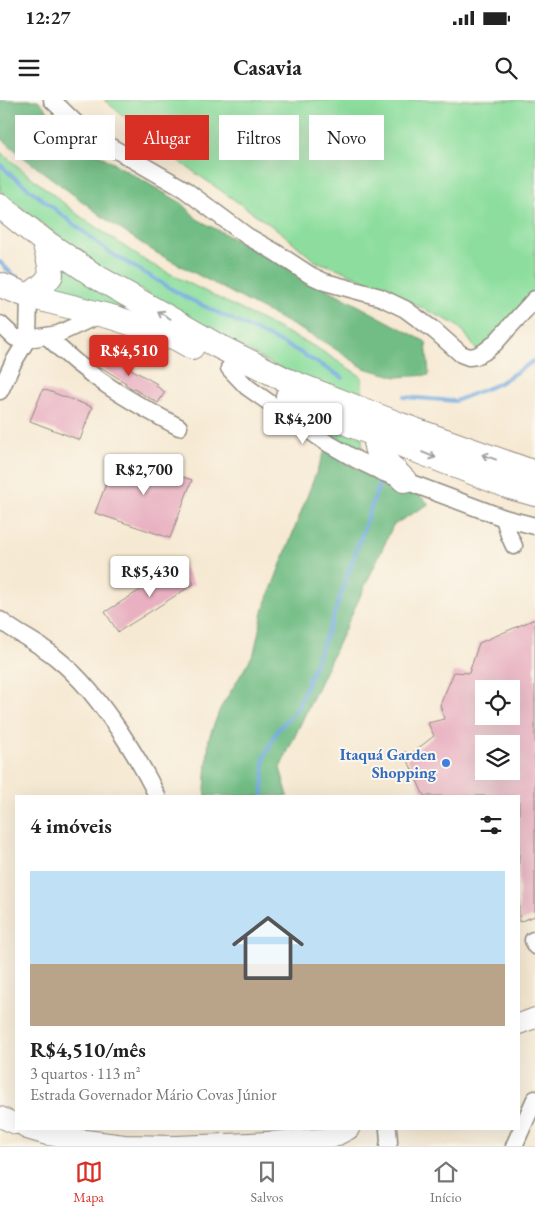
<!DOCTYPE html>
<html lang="pt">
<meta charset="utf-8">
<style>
body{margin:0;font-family:"EB Garamond",serif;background:#f2f2f2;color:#222;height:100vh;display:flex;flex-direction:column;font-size:19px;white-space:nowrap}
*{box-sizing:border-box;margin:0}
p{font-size:16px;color:#767676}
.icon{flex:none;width:28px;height:28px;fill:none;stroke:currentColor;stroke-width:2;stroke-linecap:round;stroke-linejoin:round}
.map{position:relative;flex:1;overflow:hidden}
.sheet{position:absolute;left:15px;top:695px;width:505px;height:335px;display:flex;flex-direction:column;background:#fff;border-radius:0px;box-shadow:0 5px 20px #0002}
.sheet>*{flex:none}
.top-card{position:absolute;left:15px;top:15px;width:505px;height:45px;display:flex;gap:10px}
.buttons{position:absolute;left:475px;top:580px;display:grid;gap:10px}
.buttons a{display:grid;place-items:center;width:45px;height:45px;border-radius:0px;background:#fff;box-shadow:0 5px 20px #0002;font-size:25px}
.price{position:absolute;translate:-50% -42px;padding:0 11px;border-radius:5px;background:#fff;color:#222;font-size:16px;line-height:32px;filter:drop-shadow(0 1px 2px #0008)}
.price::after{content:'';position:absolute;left:50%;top:30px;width:15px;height:11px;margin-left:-8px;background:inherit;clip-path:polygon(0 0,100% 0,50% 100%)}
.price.selected{background:#d93025;color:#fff}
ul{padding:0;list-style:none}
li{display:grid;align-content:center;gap:10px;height:265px;padding:0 15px}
li span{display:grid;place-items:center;height:155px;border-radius:0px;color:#555}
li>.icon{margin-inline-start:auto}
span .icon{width:90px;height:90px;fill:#fffc;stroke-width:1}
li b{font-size:21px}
h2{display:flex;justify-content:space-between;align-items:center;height:60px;padding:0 15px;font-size:21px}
.chip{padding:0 18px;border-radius:0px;background:#fff;box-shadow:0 5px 20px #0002;font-size:18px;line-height:45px}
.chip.selected{background:#d93025;color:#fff}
.status{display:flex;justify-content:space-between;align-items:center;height:35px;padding:0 25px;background:#fff;direction:ltr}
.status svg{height:14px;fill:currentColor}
header{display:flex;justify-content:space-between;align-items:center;height:65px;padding:0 15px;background:#fff;font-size:22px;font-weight:700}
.menu{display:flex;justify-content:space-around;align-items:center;height:70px;border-top:1px solid #e0e0e0;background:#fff;font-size:14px;color:#767676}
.menu a{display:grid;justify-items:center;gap:2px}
.menu .selected{color:#d93025}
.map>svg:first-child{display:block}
.green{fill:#8dde9e;stroke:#5c8464}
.forest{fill:#72bd85;stroke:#4e7458}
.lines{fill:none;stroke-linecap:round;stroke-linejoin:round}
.stream{stroke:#70a8df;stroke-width:4}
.building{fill:#e8b0c1;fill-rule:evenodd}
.minor-casing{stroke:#908a7f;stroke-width:19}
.major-casing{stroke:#908a7f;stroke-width:22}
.highway-casing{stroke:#908a7f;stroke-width:26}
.minor{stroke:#fff;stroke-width:16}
.major{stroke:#fff;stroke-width:20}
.highway{stroke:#fff;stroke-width:24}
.oneway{stroke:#a0a0a0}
.shop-dot{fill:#3f7fe0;stroke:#fbf7ec;stroke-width:2}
.labels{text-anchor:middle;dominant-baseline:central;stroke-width:4;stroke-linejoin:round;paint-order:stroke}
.shop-label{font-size:16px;font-weight:bold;fill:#366cbe;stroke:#fbf7ec;text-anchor:end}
</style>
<div class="status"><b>12:27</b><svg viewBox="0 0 49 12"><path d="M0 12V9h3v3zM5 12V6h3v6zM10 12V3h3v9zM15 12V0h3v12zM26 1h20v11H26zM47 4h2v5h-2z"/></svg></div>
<header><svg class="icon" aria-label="menu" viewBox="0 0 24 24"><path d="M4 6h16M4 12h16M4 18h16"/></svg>Casavia<svg class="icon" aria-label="search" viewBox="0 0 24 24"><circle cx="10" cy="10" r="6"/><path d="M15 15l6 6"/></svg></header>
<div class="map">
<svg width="535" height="1046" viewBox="0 0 535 1046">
<rect width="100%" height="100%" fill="#fbf7ec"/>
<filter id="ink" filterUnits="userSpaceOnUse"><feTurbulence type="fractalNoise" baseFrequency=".02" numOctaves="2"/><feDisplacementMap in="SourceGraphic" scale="10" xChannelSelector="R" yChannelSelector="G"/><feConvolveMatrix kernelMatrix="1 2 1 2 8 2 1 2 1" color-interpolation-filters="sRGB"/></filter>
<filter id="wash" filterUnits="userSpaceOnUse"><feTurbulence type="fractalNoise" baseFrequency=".0096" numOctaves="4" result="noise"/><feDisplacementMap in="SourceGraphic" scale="20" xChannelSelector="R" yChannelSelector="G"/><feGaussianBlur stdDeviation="1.12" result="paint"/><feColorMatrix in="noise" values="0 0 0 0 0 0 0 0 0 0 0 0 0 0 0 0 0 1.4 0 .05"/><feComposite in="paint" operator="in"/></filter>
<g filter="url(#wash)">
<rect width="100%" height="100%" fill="#f6e9d3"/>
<g class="green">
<path d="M104,0h431v191l-41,50 -17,10 -13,-19 -9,-8 -82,-40 -34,-15 -24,-8 -33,-28 -105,-73z"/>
<path d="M0,52l81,65 66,45 170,86 45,29v22l-87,-33 -183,-104 -92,-71z"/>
<path d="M59,158l100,63 -106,-31z"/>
<path d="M299,310l63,28 1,14 -34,-19z"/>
</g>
<g class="forest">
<path d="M0,0h38l24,27 26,21 95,56 14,15 229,123 3,33 -32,2 -33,-9 -38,-25 -171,-91 -44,-29 -85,-64 -26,-22z"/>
<path d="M326,351l59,34 34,10 10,9 -36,21 -7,16 -106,227 8,28h-82l-1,-7 4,-51 11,-29 34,-56 10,-45 59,-153z"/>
</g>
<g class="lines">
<g class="stream">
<path d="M0,64l9,9 100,79 78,46 109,52 47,28"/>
<path d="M0,162l13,13 5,2"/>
<path d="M404,297l51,4 43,-17 37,-24"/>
<path d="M263,696l1,-38 13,-27 20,-22 33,-83 49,-141"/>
</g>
</g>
<g id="blocks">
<g class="building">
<path d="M98,250l59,34 -1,2 9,6 -7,11 -33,-19 1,-1 -35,-22z"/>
<path d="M43,289l49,18 -12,33 -50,-19z"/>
<path d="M117,355l75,25 -22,58 -75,-25z"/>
<path d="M182,464l12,20 -76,48 -13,-20z"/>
<path d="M535,519v297l-16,6v-126h-95l-20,-44 8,1 22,-17 -6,-13 16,-4 -4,-14 14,-33 15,1 10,-30zM484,589h27v27h-27zM484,644h27v27h-27z"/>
</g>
</g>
</g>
<g filter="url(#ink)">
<use href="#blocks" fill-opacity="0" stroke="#908a7f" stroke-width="1"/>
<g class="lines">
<g class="minor-casing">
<g id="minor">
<path d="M52,0l33,32 99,57 63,47 28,16 35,23 15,7 55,15 25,12 30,22 26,23 8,3 7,-1 8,-4 10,-8 41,-45"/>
<path d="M0,224l15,14h19l24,-4 43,-20"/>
<path d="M47,236c38,39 84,66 132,91"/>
<path d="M229,268l18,19 77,54 33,19 27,13 120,45 31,8"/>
<path d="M0,291l13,-28 15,-25 1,-42"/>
<path d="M504,418l5,17 5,11"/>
<path d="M0,520c17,14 37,22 54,36 28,22 47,48 67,77 13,20 26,41 36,63"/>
<path d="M533,840l2,6"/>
<path d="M388,1029l1,13 -1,4"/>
<path d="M514,1046l21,-47"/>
</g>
</g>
<g class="major-casing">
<g id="major">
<path d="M519,924l16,-6"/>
<path d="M0,1017l16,7"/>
<path d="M27,1029l20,6 46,6 31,4 52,1 74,-3 82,-5 17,-9"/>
</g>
</g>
<g class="highway-casing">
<g id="highway">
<path d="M0,106l44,35 51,35 121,69 70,35 115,45 134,48"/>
<path d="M0,185l29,11 86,22 61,20 16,9"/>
<path d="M29,196l16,-13 6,-8 -1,-10 -6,-24"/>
<path d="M288,296l63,29 159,62 25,7"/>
<path d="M393,330l-11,7 -6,10 2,7 26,26"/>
</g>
</g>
<use href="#minor" class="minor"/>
<use href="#major" class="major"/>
<use href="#highway" class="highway"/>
</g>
<defs><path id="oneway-shaft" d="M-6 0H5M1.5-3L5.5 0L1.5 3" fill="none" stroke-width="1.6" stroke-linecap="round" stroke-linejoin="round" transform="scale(1.25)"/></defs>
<g class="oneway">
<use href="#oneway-shaft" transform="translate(164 215) rotate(-150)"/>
<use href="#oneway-shaft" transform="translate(429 355) rotate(22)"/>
<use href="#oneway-shaft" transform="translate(489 357) rotate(-160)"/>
</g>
</g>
<circle class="shop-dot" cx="446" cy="663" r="5"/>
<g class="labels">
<g class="shop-label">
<text x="436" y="654">Itaquá Garden<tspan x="436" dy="18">Shopping</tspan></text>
</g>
</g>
</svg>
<div class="buttons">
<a><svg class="icon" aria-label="locate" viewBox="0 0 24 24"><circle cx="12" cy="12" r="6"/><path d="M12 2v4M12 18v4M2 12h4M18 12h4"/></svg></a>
<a><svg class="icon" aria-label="layers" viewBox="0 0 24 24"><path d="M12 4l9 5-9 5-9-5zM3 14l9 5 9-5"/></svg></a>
</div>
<b class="price selected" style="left:129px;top:277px">R$4,510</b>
<b class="price" style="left:303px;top:345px">R$4,200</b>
<b class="price" style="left:144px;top:396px">R$2,700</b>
<b class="price" style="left:150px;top:498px">R$5,430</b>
<div class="top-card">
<a class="chip">Comprar</a>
<a class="chip selected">Alugar</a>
<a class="chip">Filtros</a>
<a class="chip">Novo</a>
</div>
<section class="sheet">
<h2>4 imóveis<svg class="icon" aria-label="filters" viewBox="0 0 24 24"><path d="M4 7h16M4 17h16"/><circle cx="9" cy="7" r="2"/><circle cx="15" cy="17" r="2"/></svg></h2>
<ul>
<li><span style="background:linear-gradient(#bfe0f5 60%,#b9a48a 0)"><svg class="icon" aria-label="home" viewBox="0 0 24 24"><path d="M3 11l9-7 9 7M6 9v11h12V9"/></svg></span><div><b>R$4,510/mês</b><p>3 quartos · 113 m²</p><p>Estrada Governador Mário Covas Júnior</p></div></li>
</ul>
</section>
</div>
<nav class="menu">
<a class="selected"><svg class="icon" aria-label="map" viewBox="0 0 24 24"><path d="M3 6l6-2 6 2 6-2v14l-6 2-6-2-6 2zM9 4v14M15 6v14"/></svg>Mapa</a>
<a><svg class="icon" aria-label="saved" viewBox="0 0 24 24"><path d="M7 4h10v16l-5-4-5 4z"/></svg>Salvos</a>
<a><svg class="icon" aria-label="home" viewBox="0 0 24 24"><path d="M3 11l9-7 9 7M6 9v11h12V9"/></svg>Início</a>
</nav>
